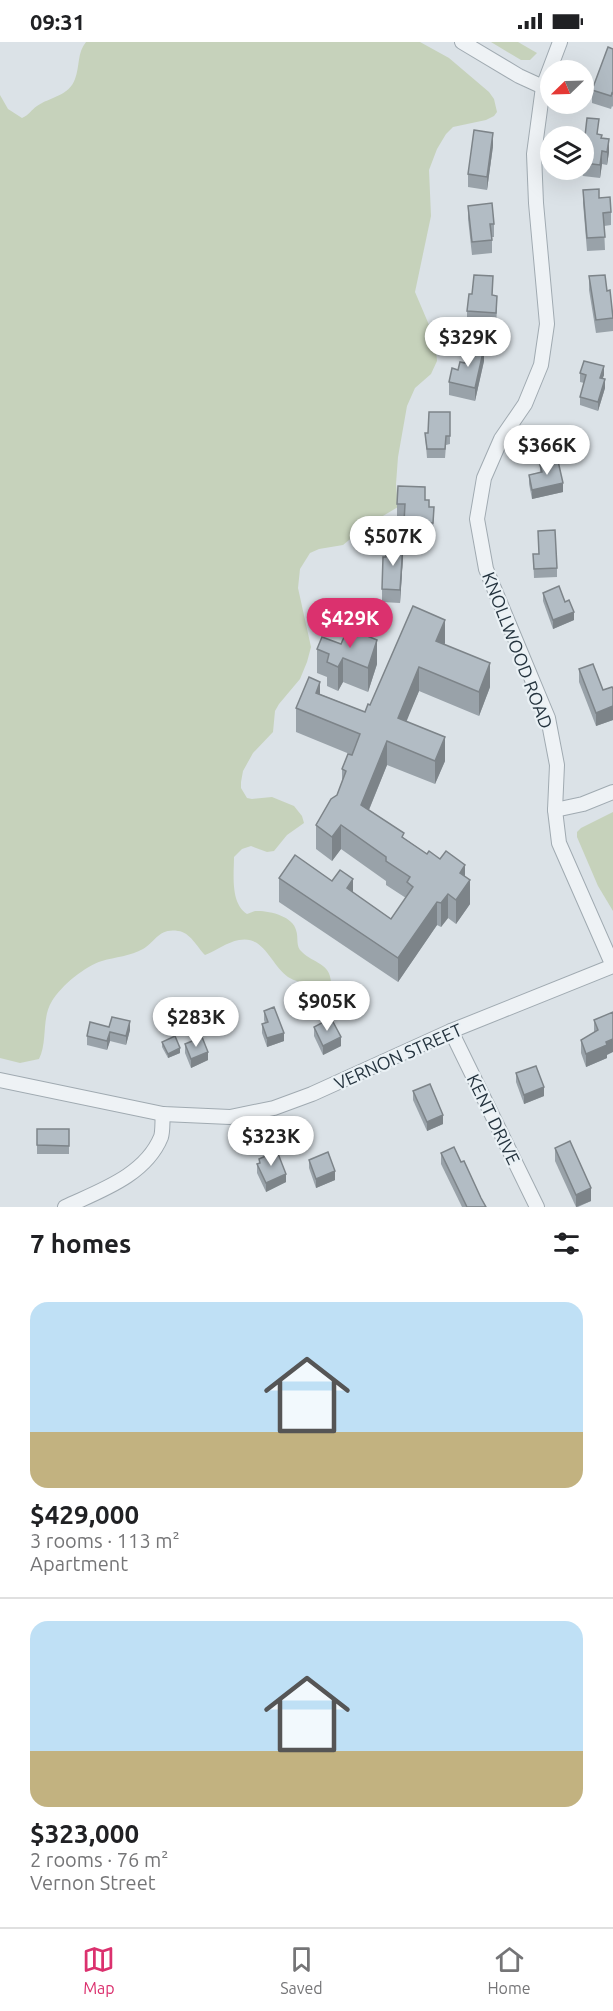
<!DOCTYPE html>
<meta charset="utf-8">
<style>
body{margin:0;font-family:Ubuntu,sans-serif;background:#f2f2f2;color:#202124;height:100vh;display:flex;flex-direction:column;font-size:22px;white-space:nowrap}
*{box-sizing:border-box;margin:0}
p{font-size:20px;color:#757577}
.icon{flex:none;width:33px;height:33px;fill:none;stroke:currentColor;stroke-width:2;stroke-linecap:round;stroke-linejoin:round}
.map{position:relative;height:1165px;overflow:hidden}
.panel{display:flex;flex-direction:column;background:#fff;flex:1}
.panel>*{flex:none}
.needle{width:39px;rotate:247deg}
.controls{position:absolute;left:540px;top:18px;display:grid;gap:12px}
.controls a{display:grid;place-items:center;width:54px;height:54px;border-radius:50%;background:#fff;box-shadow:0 6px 24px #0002;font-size:30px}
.price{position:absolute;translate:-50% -51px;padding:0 14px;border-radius:21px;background:#fff;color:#222;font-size:20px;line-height:39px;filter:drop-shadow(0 2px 3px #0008)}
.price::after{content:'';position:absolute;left:50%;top:36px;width:18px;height:14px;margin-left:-9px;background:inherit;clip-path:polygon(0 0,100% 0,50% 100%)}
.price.current{background:#db316e;color:#fff}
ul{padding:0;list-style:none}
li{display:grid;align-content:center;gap:12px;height:318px;padding:0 30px}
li+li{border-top:2px solid #e0e0e0}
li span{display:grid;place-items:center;height:186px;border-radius:18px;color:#555}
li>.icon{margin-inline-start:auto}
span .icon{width:108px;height:108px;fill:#fffc;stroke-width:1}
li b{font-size:26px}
h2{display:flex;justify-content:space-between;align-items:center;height:72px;padding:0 30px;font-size:26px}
.status{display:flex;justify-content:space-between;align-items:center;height:42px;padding:0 30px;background:#fff;direction:ltr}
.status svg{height:16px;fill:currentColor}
.tabs{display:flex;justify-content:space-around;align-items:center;height:84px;border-top:2px solid #e0e0e0;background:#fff;font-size:16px;color:#757577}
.tabs a{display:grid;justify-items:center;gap:3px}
.tabs .current{color:#db316e}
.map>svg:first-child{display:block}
.green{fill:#c6d2bb}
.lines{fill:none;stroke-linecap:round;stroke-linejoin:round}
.minor-casing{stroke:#a0aab1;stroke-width:16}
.minor{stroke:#eef2f5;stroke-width:14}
.wall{fill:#99a2a9}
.shaded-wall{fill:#7d8489}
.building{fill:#b2bcc4;stroke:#7d8489;stroke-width:1.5}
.labels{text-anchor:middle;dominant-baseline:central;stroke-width:4.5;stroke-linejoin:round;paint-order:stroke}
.street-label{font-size:18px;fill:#24333e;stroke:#eaf1f5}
</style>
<div class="status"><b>09:31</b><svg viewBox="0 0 49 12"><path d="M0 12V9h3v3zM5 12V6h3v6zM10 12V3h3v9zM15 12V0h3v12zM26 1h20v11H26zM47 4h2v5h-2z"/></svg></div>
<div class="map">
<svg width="613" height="1165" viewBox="0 0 613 1165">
<rect width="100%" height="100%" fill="#dbe2e7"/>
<g class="green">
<path d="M86,0h334l29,16 40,34 5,7 3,13 -3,4 -8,4 -33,7 -7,7 -9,15 -8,21 2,46 -16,76 20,47 2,22 -6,13 -16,14 -8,18 -9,51 -2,27 2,23 -32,19 -23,19 -24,4 -9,4 -10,16 -2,19 13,59 -4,15 -7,17 -21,25 -4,7 -2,21 -20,21 -10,18 -2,11v6l6,10 5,1 20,-2 22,9 8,10 2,7 -17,12 -13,16 -7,1 -16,-6 -9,3 -8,8c0,17 -4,46 13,57 3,-1 5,-2 8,-3 13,-1 38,5 41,19 3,8 -1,16 6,22 11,11 28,11 29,30l-3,3c-14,-2 -28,0 -40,-8 -17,-12 -24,-42 -49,-37 -12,2 -23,11 -34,15 -8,-8 -15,-23 -27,-24 -20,-3 -22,11 -35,18 -12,7 -28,8 -41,12 -17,5 -41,25 -50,40 -11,18 -4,40 -13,58l-19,4 -20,-5v-963l8,14 14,9c7,-3 9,-8 15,-12 13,-9 32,-10 38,-27 5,-13 2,-26 11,-37z"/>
<path d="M491,0h27l19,11 -7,7h-9z"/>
<path d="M613,770v99l-15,-25 -21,-49v-5l4,-4z"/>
</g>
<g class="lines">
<g class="minor-casing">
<g id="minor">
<path d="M462,0l57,34 24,11"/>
<path d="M560,0l-17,45 -9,67 2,49 11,121 -6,41 -16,39 -24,35 -17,39 -7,41 9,50 62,149 9,47 -2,45 4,33 54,123"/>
<path d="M555,768l28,-6 30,-12"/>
<path d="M451,989l86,176"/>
<path d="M0,1038l163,34 67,3 44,-9 38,-14 139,-63 162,-65"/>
<path d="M65,1165c34,-16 80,-31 96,-70 2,-6 1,-16 2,-23"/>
</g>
</g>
<use href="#minor" class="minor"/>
</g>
<g class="wall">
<path d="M613,7v58l-1,-1 -1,3 -19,-6v-13z"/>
<path d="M598,92l4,4 7,14 -2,13 -5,-1 -2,14 -17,-2 -1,-2v-4h2v-25z"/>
<path d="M493,104l-6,44 -19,-3v-13z"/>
<path d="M583,148l16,8 12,14v13l-7,1 1,24 -18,1 -4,-48z"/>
<path d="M468,164l26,18v13h-2v16l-20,2 -4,-36z"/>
<path d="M589,234l18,15 6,23v17l-17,2 -7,-43z"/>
<path d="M493,247l-1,6 5,14 -1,17 -29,-2v-13l5,-17z"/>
<path d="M484,319l-9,40 -26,-6v-13l9,-12 7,-7z"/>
<path d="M580,331l24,2 -2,4 3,9 -7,23 -18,-6v-8l4,-14 -4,-1z"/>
<path d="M450,370v32l-4,1 -1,13h-18l-2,-25h3z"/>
<path d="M540,423l23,27 -31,7 -3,-15v-9l11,-3z"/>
<path d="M425,458l4,7h5l-1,29 -29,-1v-18h-7v-13z"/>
<path d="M533,512l24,14v9l-23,1z"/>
<path d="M403,515l-3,46 -18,-1v-13z"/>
<path d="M543,551l31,27 -21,9 -10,-28z"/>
<path d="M445,601v2l45,42 -11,29 -60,-25 -13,30 39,40 -10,23 -48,-19 -18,45 35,28 23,16 38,23 5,27 -14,20 -8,-6 -7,9 -4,-2 -39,57 -119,-80v-24l53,3 21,12 38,26 15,-21 -20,-13v-4l-45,-32 -9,12 -16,-12v-24l21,-30 5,-13v-13l10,-14 -56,-23v-24l24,-14 45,18 5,-7z"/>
<path d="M317,607l60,15 -9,28 -25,-10 -5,9 -11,-5v-9l-10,-4z"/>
<path d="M579,627l24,21 10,-1v31l-17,6 -17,-44z"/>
<path d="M264,969l20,30 -17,6 -5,-14v-9l3,-1 -1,-3z"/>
<path d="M594,978l13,35v3l-21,9 -5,-14v-13l13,-7z"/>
<path d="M109,985l21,3 -4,15 -16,-4 -3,9 -20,-5v-9z"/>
<path d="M314,985l27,19 -18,9 -9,-19z"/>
<path d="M162,1000l18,11 -12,5 -6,-11z"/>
<path d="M185,1002l23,16 -17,8 -6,-15z"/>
<path d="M516,1031l28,23 -20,8 -8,-22z"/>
<path d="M413,1049l30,33 -16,7 -14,-31z"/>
<rect x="37" y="1087" width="32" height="25"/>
<path d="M555,1106l36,53 -13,6h-2l-21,-46z"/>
<path d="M441,1111l20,9 25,45h-24l-21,-43z"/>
<path d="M259,1117l27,23 -20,10 -9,-19v-9h2z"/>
<path d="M309,1118l26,20 -19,8 -7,-20z"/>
</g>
<g class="shaded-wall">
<path d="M493,91v13l-6,44v-13z"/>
<path d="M609,97v13l-2,13v-13z"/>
<path d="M602,109v13l-2,14v-13z"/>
<path d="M484,306v13l-9,40v-13z"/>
<path d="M604,324v9l-4,12v-9z"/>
<path d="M605,337v9l-7,23v-9z"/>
<path d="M563,441v9l-31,7v-9z"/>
<path d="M403,502v13l-3,46v-13z"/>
<path d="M574,570v8l-21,9v-9z"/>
<path d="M445,578v23l-9,22v-24z"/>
<path d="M377,598v24l-9,28v-24z"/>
<path d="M343,616v24l-5,9v-24z"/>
<path d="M490,621v24l-11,29v-24z"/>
<path d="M419,625v24l-21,51v-24z"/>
<path d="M320,640v24l-4,10v-23z"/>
<path d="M613,661v17l-17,6v-13z"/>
<path d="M445,695v24l-10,23v-23z"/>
<path d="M387,699v24l-26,64v-24z"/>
<path d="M341,783v24l-9,12v-24z"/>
<path d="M465,823v22l5,-7v24l-14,20v-24l4,-27z"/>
<path d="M353,837v24l-6,-15z"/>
<path d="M448,852v24l-7,9v-24z"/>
<path d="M437,860v23l-39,57v-24z"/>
<path d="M130,979v9l-4,15v-9z"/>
<path d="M110,990v9l-3,9v-9z"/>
<path d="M284,991v8l-17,6v-9z"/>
<path d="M341,995v9l-18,9v-9z"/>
<path d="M613,997v13l-6,3v3l-21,9v-13l20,-12z"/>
<path d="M180,1006v5l-12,5v-4z"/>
<path d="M208,1010v8l-17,8v-9z"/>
<path d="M544,1045v9l-20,8v-9z"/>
<path d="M443,1073v9l-16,7v-9z"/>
<path d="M335,1129v9l-19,8v-9z"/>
<path d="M286,1132v8l-20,10v-9z"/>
<path d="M591,1146v13l-15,6v-12z"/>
</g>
<g class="building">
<path d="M608,5l5,2v45l-1,-1 -1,3 -19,-6z"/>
<path d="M587,76l12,1 -2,15 5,1 -1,3 8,1 -2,13 -5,-1 -2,14 -16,-2v-18z"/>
<path d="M474,88l19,3 -6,44 -19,-3z"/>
<path d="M599,147v9l11,-1 1,15 -8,1 2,24 -18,1 -4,-48z"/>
<path d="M492,161l2,21h-4l2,16 -20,2 -4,-36z"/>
<path d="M474,233l19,1 -1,19 5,1 -1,17 -29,-2 2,-17h3z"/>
<path d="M605,233l2,16 3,-1 3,28 -17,2 -7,-44z"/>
<path d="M469,302l15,4 -9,40 -26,-6 3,-14 6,2 2,-8 5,1z"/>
<path d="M584,319l20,5 -4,12 5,1 -7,23 -18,-5 6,-22 -6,-2z"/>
<path d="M429,370h21v24h-4l-1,13h-18l-2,-16h3z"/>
<path d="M558,419l5,22 -31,7 -3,-15 13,-3 -2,-7z"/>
<path d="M398,444l27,1v13h4v7h5l-1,16 -29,-1 1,-18h-8z"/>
<path d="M555,488l2,38 -23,1 -1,-15h6l-1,-23z"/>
<path d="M387,501l16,1 -3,46 -18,-1 1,-32h3z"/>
<path d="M559,544l6,16 4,-2 5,12 -21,8 -10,-27z"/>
<path d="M413,564l32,14 -9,21 54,22 -11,29 -60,-25 -21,51 47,19 -10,24 -48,-20 -26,64 43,28 -2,4 25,17 2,-3 11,8 6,-8 19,14 -5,8 10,7 -14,20 -8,-6 -7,9 -4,-1 -39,56 -119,-80 16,-23 37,26 8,-11 13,9 -6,9 44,31 22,-32 -6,-5 3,-5 -24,-16v-4l-45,-32 -9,12 -16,-12 15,-26 6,-4 9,-24 -4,-2 6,-15 4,1 8,-21 -64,-26 13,-31 11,5 -4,11 49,19 3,-8 2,1z"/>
<path d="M348,586l29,12 -9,28 -25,-10 -5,9 -11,-5 2,-8 -12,-5 5,-12 19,7z"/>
<path d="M593,622l10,26 9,-3 1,2v17l-17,7 -17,-44z"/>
<path d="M274,965l10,26 -17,5 -5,-14 6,-2 -4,-11z"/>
<path d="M613,970v27l-7,3 1,3 -21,9 -5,-14 17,-10 -4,-10z"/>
<path d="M112,975l18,4 -4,15 -16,-4 -3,9 -20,-5 3,-14 19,5z"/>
<path d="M331,976l10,19 -18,9 -9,-19z"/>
<path d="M175,994l5,12 -12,6 -6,-12z"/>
<path d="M202,995l6,15 -17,7 -6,-15z"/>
<path d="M536,1024l8,21 -20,8 -8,-22z"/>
<path d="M430,1042l13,31 -16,7 -14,-31z"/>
<path d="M37,1087h32v17l-32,-1z"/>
<path d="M570,1099l21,47 -15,7 -21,-47z"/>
<path d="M454,1105l7,15 3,-1 17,37 5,9h-19l-26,-54z"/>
<path d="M277,1109l9,23 -20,9 -9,-19 3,-1 -1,-4z"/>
<path d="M328,1110l7,19 -19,8 -7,-19z"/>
</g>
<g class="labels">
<g class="street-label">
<text transform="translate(518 608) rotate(69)">KNOLLWOOD ROAD</text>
<text transform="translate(398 1014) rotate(-24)">VERNON STREET</text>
<text transform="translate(494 1077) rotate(64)">KENT DRIVE</text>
</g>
</g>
</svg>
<div class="controls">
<a><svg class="needle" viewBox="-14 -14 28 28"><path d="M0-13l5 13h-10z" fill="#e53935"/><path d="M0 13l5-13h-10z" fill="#757577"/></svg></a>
<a><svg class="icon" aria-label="layers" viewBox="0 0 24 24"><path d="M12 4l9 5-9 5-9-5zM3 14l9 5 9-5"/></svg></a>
</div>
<b class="price" style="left:468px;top:326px">$329K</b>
<b class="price" style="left:547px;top:434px">$366K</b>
<b class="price" style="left:393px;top:525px">$507K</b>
<b class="price current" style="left:350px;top:607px">$429K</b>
<b class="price" style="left:327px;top:990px">$905K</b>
<b class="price" style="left:196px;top:1006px">$283K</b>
<b class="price" style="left:271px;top:1125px">$323K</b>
</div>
<section class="panel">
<h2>7 homes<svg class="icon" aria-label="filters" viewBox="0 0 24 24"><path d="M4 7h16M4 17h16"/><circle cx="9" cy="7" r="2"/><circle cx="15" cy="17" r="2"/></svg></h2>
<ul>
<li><span style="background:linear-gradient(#bfe0f5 70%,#c2b280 0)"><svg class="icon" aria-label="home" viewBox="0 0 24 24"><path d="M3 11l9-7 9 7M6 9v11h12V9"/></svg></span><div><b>$429,000</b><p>3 rooms · 113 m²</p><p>Apartment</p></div></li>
<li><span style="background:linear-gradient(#bfe0f5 70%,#c2b280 0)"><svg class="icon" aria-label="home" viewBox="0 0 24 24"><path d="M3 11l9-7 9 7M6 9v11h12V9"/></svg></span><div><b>$323,000</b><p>2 rooms · 76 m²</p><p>Vernon Street</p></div></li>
</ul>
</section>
<nav class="tabs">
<a class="current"><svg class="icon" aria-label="map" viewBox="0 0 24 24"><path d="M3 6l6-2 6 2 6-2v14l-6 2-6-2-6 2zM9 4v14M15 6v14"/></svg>Map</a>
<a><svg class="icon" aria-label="saved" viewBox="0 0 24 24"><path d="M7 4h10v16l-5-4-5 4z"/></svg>Saved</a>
<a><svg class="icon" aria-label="home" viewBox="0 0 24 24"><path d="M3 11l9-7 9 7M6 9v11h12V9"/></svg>Home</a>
</nav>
